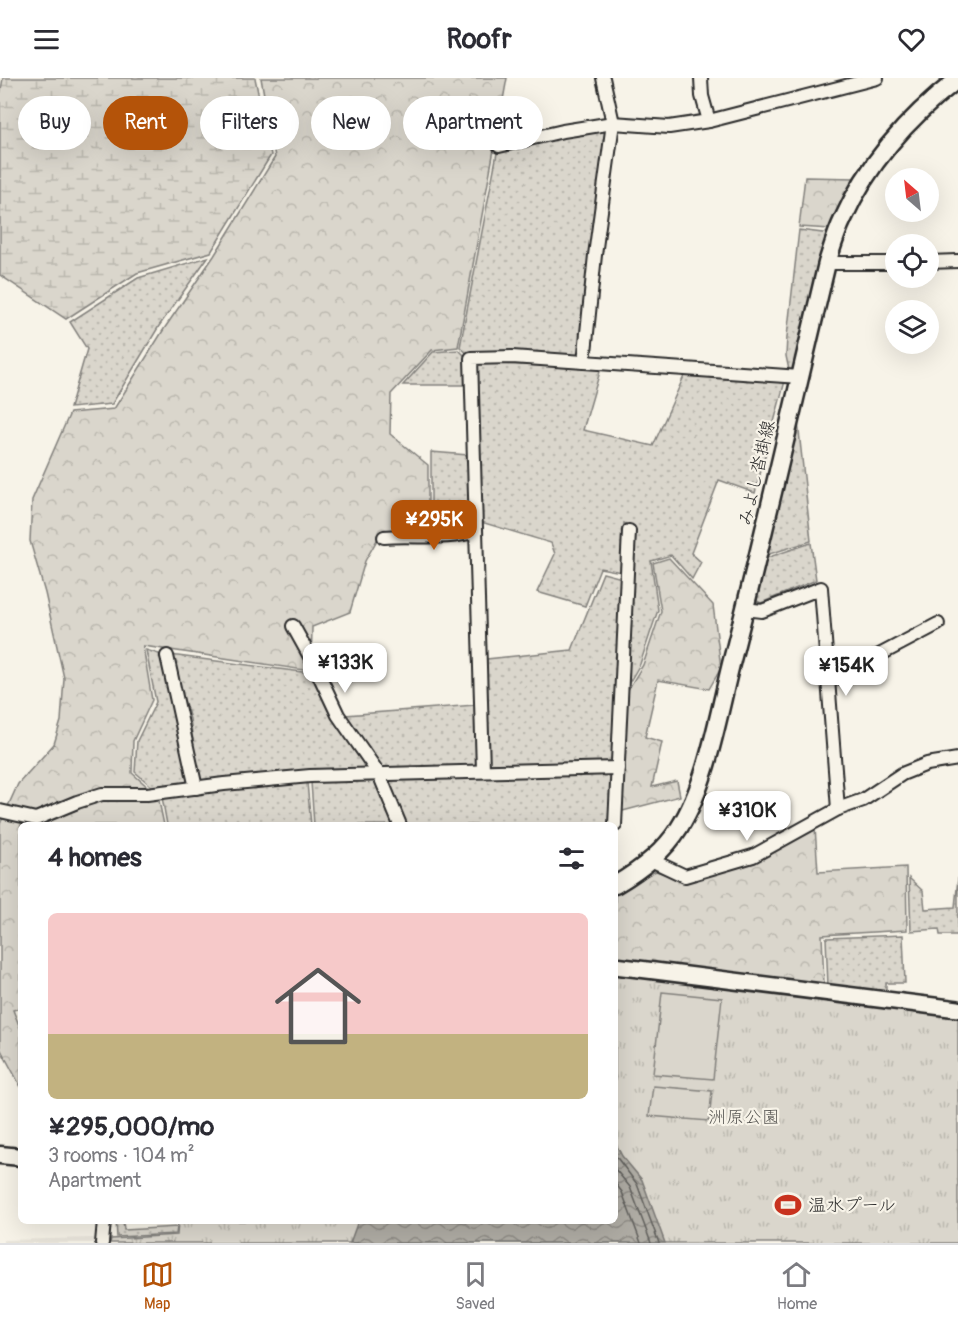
<!DOCTYPE html>
<meta charset="utf-8">
<style>
body{margin:0;font-family:Pangolin,"Klee One",sans-serif;background:#f2f2f3;color:#2b2b33;height:100vh;display:flex;flex-direction:column;font-size:22px;white-space:nowrap}
*{box-sizing:border-box;margin:0}
p{font-size:20px;color:#7c7c81}
.icon{flex:none;width:33px;height:33px;fill:none;stroke:currentColor;stroke-width:2;stroke-linecap:round;stroke-linejoin:round}
.map{position:relative;flex:1;overflow:hidden}
.drawer{position:absolute;left:18px;top:744px;width:600px;height:402px;display:flex;flex-direction:column;background:#fff;border-radius:9px;box-shadow:0 6px 24px #0002}
.drawer>*{flex:none}
.guide{position:absolute;left:18px;top:18px;width:600px;height:54px;display:flex;gap:12px}
.needle{width:39px;rotate:332deg}
.controls{position:absolute;left:885px;top:90px;display:grid;gap:12px}
.controls a{display:grid;place-items:center;width:54px;height:54px;border-radius:50%;background:#fff;box-shadow:0 6px 24px #0002;font-size:30px}
.price{position:absolute;translate:-50% -51px;padding:0 14px;border-radius:12px;background:#fff;color:#222;font-size:20px;line-height:39px;filter:drop-shadow(0 2px 3px #0008)}
.price::after{content:'';position:absolute;left:50%;top:36px;width:18px;height:14px;margin-left:-9px;background:inherit;clip-path:polygon(0 0,100% 0,50% 100%)}
.price.current{background:#b45309;color:#fff}
ul{padding:0;list-style:none}
li{display:grid;align-content:center;gap:12px;height:318px;padding:0 30px}
li+li{border-top:2px solid #e1e1e2}
li span{display:grid;place-items:center;height:186px;border-radius:9px;color:#555}
li>.icon{margin-inline-start:auto}
span .icon{width:108px;height:108px;fill:#fffc;stroke-width:1}
li b{font-size:26px}
h2{display:flex;justify-content:space-between;align-items:center;height:72px;padding:0 30px;font-size:26px}
.tag{padding:0 21px;border-radius:27px;background:#fff;box-shadow:0 6px 24px #0002;font-size:21px;line-height:54px}
.tag.current{background:#b45309;color:#fff}
header{display:flex;justify-content:space-between;align-items:center;height:78px;padding:0 30px;background:#fff;font-size:27px;font-weight:700}
.menu{display:flex;justify-content:space-around;align-items:center;height:84px;border-top:2px solid #e1e1e2;background:#fff;font-size:16px;color:#7c7c81}
.menu a{display:grid;justify-items:center;gap:3px}
.menu .current{color:#b45309}
.map>svg:first-child{display:block}
.built{fill:#e8e4da}
.grass{fill:url(#grass-dots);stroke:#82807c;stroke-width:1.5}
.forest{fill:url(#forest-crowns);stroke:#82807c;stroke-width:1.5}
.wetland{fill:url(#wetland-marsh);stroke:#82807c;stroke-width:1.5}
.park{fill:url(#park-tufts);stroke:#82807c;stroke-width:1.5}
.garden{fill:#dad6cc;stroke:#82807c;stroke-width:1.5}
.water{fill:url(#water-waves);stroke:#7a7874;stroke-width:1.5}
.lines{fill:none;stroke-linecap:round;stroke-linejoin:round}
.shore{stroke:#605f5b;stroke-width:1.5}
.minor-casing{stroke:#2b2b2b;stroke-width:16}
.tertiary-casing{stroke:#2b2b2b;stroke-width:20}
.secondary-casing{stroke:#2b2b2b;stroke-width:21}
.minor{stroke:#f7f3e8;stroke-width:12}
.tertiary{stroke:#f7f3e8;stroke-width:15}
.secondary{stroke:#f7f3e8;stroke-width:16}
.labels{text-anchor:middle;dominant-baseline:central;stroke-width:4.5;stroke-linejoin:round;paint-order:stroke}
.street-label{font-size:18px;fill:#2b2b2b;stroke:#f7f3e8}
.park-label{font-size:18px;fill:#575653;stroke:#f7f3e8}
.poi-label{font-size:18px;fill:#2b2b2b;stroke:#f7f3e8;text-anchor:start}
</style>
<header><svg class="icon" aria-label="menu" viewBox="0 0 24 24"><path d="M4 6h16M4 12h16M4 18h16"/></svg>Roofr<svg class="icon" aria-label="heart" viewBox="0 0 24 24"><path d="M12 20l-8-8c-3-5 5-10 8-4 3-6 11-1 8 4z"/></svg></header>
<div class="map">
<svg width="958" height="1165" viewBox="0 0 958 1165">
<defs>
<pattern id="grass-dots" width="8" height="8" patternUnits="userSpaceOnUse" patternTransform="scale(1.5)"><rect width="8" height="8" fill="#dad6cc"/><path d="M2 2h.1M6 6h.1" fill="none" stroke="#bbb8af" stroke-width="1.8" stroke-linecap="round"/></pattern>
<pattern id="forest-crowns" width="20" height="18" patternUnits="userSpaceOnUse" patternTransform="scale(1.5)"><rect width="20" height="18" fill="#dad6cc"/><path d="M2 6a3 3 0 1 1 6 0M12 15a3 3 0 1 1 6 0" fill="none" stroke="#bbb8af"/></pattern>
<pattern id="wetland-marsh" width="20" height="14" patternUnits="userSpaceOnUse" patternTransform="scale(1.5)"><rect width="20" height="14" fill="#dad6cc"/><path d="M1 5h8M5 5V1M11 12h8M15 12V8" fill="none" stroke="#bbb8af"/></pattern>
<pattern id="park-tufts" width="24" height="20" patternUnits="userSpaceOnUse" patternTransform="scale(1.5)"><rect width="24" height="20" fill="#dad6cc"/><path d="M3 7l-1-3M5 7V3M7 7l1-3M15 17l-1-3M17 17v-4M19 17l1-3" fill="none" stroke="#bbb8af"/></pattern>
<pattern id="water-waves" width="16" height="10" patternUnits="userSpaceOnUse" patternTransform="scale(1.5)"><rect width="16" height="10" fill="#afaca4"/><path d="M0 5q4-4 8 0t8 0" fill="none" stroke="#8f8c86"/></pattern>
</defs>
<rect width="100%" height="100%" fill="#f7f3e8"/>
<filter id="ink" filterUnits="userSpaceOnUse"><feTurbulence type="fractalNoise" baseFrequency=".0167" numOctaves="2"/><feDisplacementMap in="SourceGraphic" scale="12" xChannelSelector="R" yChannelSelector="G"/><feConvolveMatrix kernelMatrix="1 2 1 2 8 2 1 2 1" color-interpolation-filters="sRGB"/></filter>
<g filter="url(#ink)">
<path class="built" d="M96,1160l-2,5h-91v-3z"/>
<g class="grass">
<path d="M606,50l-27,229 -110,-2 -9,-8 37,-194 66,-17z"/>
<path d="M799,152l31,4 -35,136h-6l-3,-14 1,-19z"/>
<path d="M208,179l-49,69 -47,78 -42,4 17,-59 -17,-27 68,-44z"/>
<path d="M459,272l8,8 1,27h-65l30,-33z"/>
<path d="M476,285l125,5 -18,62 70,16 32,-72 100,7 -30,112 -36,-13 -28,73 10,9 -9,17 -21,-24 -20,6 7,49 -18,54 -15,26 9,-162 -10,-5 -2,49 -22,-4 -15,38 -48,-14 18,-38 -4,-11 -70,-21z"/>
<path d="M797,335l14,128 -48,15z"/>
<path d="M431,374l37,3 3,73 -40,3z"/>
<path d="M811,465l5,37 -55,23 -6,-3 8,-41z"/>
<path d="M603,495l19,5 -9,185 -124,1 -2,-105 85,-9z"/>
<path d="M146,572l13,4 16,52 16,79 -35,5 -21,-18 2,-31 19,-39z"/>
<path d="M170,577l148,19 56,97 -175,14 -9,-66z"/>
<path d="M475,627l3,61 -95,3 -37,-54z"/>
<path d="M614,694l-4,53h-205l-18,-45z"/>
<path d="M378,700l18,47h-82l-3,-43z"/>
<path d="M307,705l4,42h-144l-5,-28 89,-12z"/>
<path d="M909,800l14,13 2,18 30,-2 3,-29v57h-18l-1,-6 -28,2z"/>
<path d="M903,857l2,48h-19v11l-58,-8 -2,-48z"/>
<path d="M116,1143h7l1,9 53,-3 -1,7 -59,3z"/>
</g>
<g class="forest">
<path d="M261,0h246l-49,269 -26,3 -41,44 -1,40 38,31v65l-24,-1 -23,4 -16,28 -15,51 -38,15 -1,44 -168,-25 9,54 -19,41 -1,32 26,23 6,29h-143v183l-8,2 8,20v57l-21,-39v-224l18,-40 36,-40 7,-23 3,-43 -19,-85 -15,-52 2,-41 38,-87 44,-4 50,-80 50,-73 61,-99z"/>
<path d="M805,99l50,1 -24,51 -32,-2z"/>
<path d="M669,480l44,47 8,63 -12,21 -51,-9 -13,57 17,5 -10,45 25,-6 3,15 -61,16 7,-119 17,-28 18,-54 -8,-48z"/>
<path d="M815,749l3,45 88,-5 1,63 -85,5 2,49 -201,-25 -8,-2v-66l41,-20 27,9z"/>
</g>
<path class="wetland" d="M3,0h252l16,77 -60,97 -74,21 -71,46 -66,-44v-180z"/>
<path class="park" d="M615,896l343,40v229h-848l1,-4 66,-4 1,-14h437z"/>
<g class="garden">
<path d="M662,914l60,6 -9,81 -60,-5z"/>
<path d="M653,1008l59,5 -3,30 -60,-5z"/>
</g>
<path class="water" d="M615,1064l7,14 20,24 23,63h-315l8,-22h257z"/>
<g class="lines">
<g class="shore">
<path d="M615,1077l22,29 22,59"/>
<path d="M615,1091l15,18 21,56"/>
<path d="M615,1105l7,9 19,51"/>
</g>
<g class="minor-casing">
<g id="minor">
<path d="M701,0l1,18 7,25"/>
<path d="M499,68l64,-15 50,-8 56,4 40,-6 168,-43"/>
<path d="M928,184l30,-1"/>
<path d="M827,185h69"/>
<path d="M584,284l11,-107 18,-132 -10,-45"/>
<path d="M384,459c31,-3 62,4 91,-6"/>
<path d="M745,531l17,2 59,-23 17,221"/>
<path d="M293,548l20,36 25,53 41,59 21,51"/>
<path d="M167,578l29,132"/>
<path d="M830,603l108,-57"/>
<path d="M483,692l-12,-412 41,-1 288,20"/>
<path d="M0,733l36,8 41,-17 25,-8h45l77,-10 86,-8 308,-8"/>
<path d="M615,747l14,-294"/>
<path d="M651,782l34,16 68,-20 85,-47 25,-9 39,-26 25,-10 31,-5"/>
<path d="M102,1165l2,-22"/>
</g>
</g>
<g class="tertiary-casing">
<path id="tertiary" d="M615,888l343,43"/>
</g>
<g class="secondary-casing">
<g id="secondary">
<path d="M615,807c24,-14 49,-33 64,-57 28,-44 39,-112 52,-164 34,-133 64,-267 96,-401 5,-15 9,-30 16,-44 25,-56 67,-103 115,-140"/>
<path d="M0,1077l21,2"/>
</g>
</g>
<use href="#minor" class="minor"/>
<use href="#tertiary" class="tertiary"/>
<use href="#secondary" class="secondary"/>
</g>
</g>
<defs>
<g id="stadium-bare" transform="scale(2.07)"><path d="M0-5a6.5 5 0 1 0 0 10a6.5 5 0 1 0 0-10ZM-3.5-1.8h7v3.6h-7Z" fill="#c8321e" stroke="#f7f3e8" stroke-width="2.5" paint-order="stroke"/></g>
</defs>
<g fill-rule="evenodd">
<use href="#stadium-bare" x="788" y="1127"/>
</g>
<g class="labels">
<g class="street-label">
<text transform="translate(757 395) rotate(-77)">みよし沓掛線</text>
</g>
<g class="park-label">
<text x="744" y="1039">洲原公園</text>
</g>
<g class="poi-label">
<text x="808" y="1127">温水プール</text>
</g>
</g>
</svg>
<div class="controls">
<a><svg class="needle" viewBox="-14 -14 28 28"><path d="M0-13l5 13h-10z" fill="#e53935"/><path d="M0 13l5-13h-10z" fill="#7c7c81"/></svg></a>
<a><svg class="icon" aria-label="locate" viewBox="0 0 24 24"><circle cx="12" cy="12" r="6"/><path d="M12 2v4M12 18v4M2 12h4M18 12h4"/></svg></a>
<a><svg class="icon" aria-label="layers" viewBox="0 0 24 24"><path d="M12 4l9 5-9 5-9-5zM3 14l9 5 9-5"/></svg></a>
</div>
<b class="price current" style="left:434px;top:473px">¥295K</b>
<b class="price" style="left:345px;top:616px">¥133K</b>
<b class="price" style="left:846px;top:619px">¥154K</b>
<b class="price" style="left:747px;top:764px">¥310K</b>
<div class="guide">
<a class="tag">Buy</a>
<a class="tag current">Rent</a>
<a class="tag">Filters</a>
<a class="tag">New</a>
<a class="tag">Apartment</a>
</div>
<section class="drawer">
<h2>4 homes<svg class="icon" aria-label="filters" viewBox="0 0 24 24"><path d="M4 7h16M4 17h16"/><circle cx="9" cy="7" r="2"/><circle cx="15" cy="17" r="2"/></svg></h2>
<ul>
<li><span style="background:linear-gradient(#f6c9c9 65%,#c2b280 0)"><svg class="icon" aria-label="home" viewBox="0 0 24 24"><path d="M3 11l9-7 9 7M6 9v11h12V9"/></svg></span><div><b>¥295,000/mo</b><p>3 rooms · 104 m²</p><p>Apartment</p></div></li>
</ul>
</section>
</div>
<nav class="menu">
<a class="current"><svg class="icon" aria-label="map" viewBox="0 0 24 24"><path d="M3 6l6-2 6 2 6-2v14l-6 2-6-2-6 2zM9 4v14M15 6v14"/></svg>Map</a>
<a><svg class="icon" aria-label="saved" viewBox="0 0 24 24"><path d="M7 4h10v16l-5-4-5 4z"/></svg>Saved</a>
<a><svg class="icon" aria-label="home" viewBox="0 0 24 24"><path d="M3 11l9-7 9 7M6 9v11h12V9"/></svg>Home</a>
</nav>
